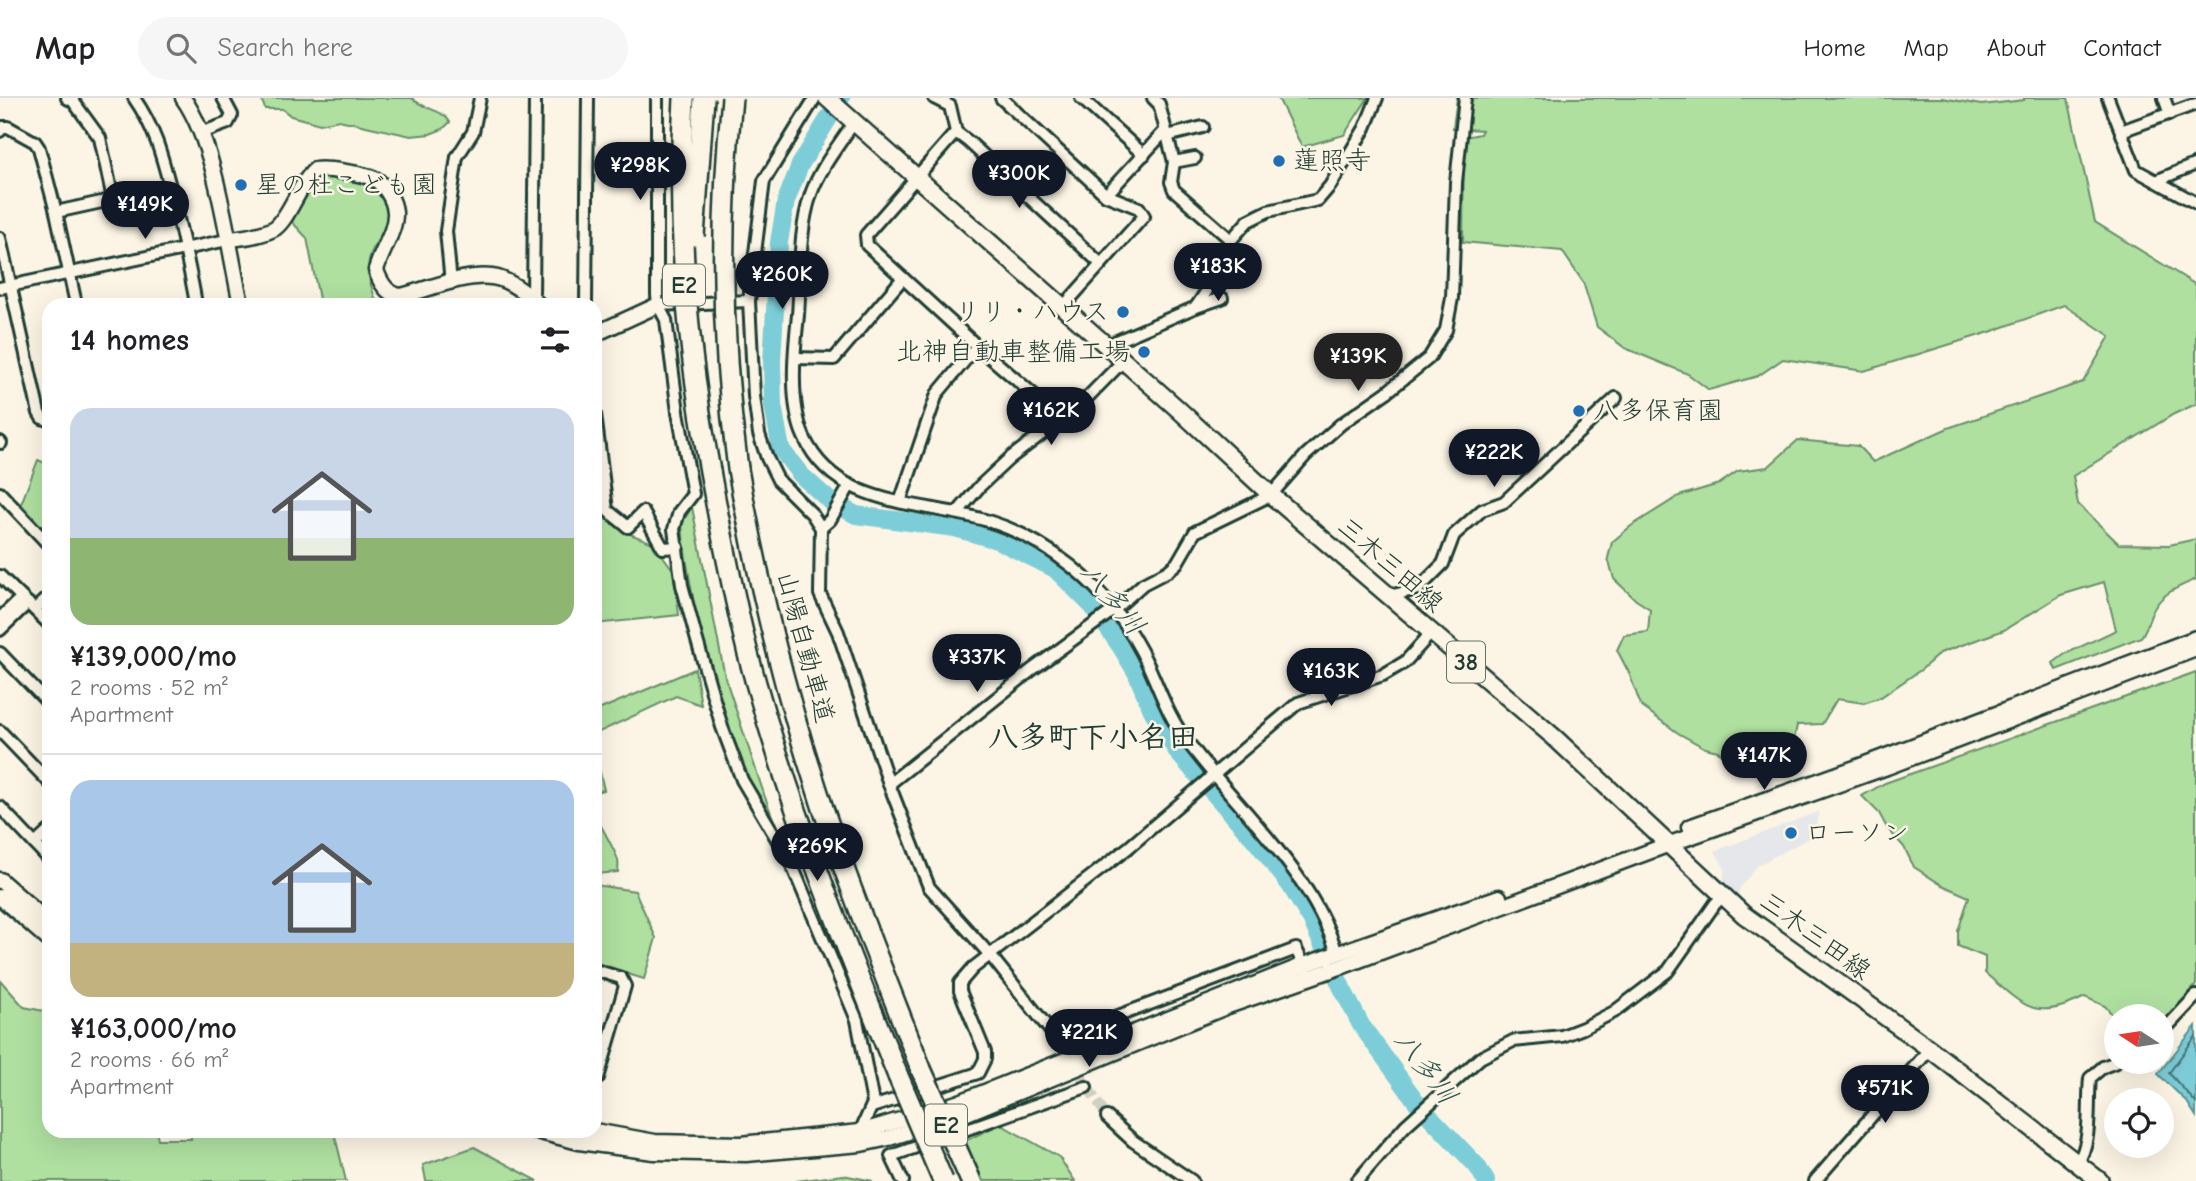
<!DOCTYPE html>
<meta charset="utf-8">
<style>
body{margin:0;font-family:"Comic Neue","Klee One",sans-serif;background:#f6f6f6;color:#202124;height:100vh;display:flex;flex-direction:column;font-size:26px;white-space:nowrap}
*{box-sizing:border-box;margin:0}
p{font-size:23px;color:#757577}
.icon{flex:none;width:38px;height:38px;fill:none;stroke:currentColor;stroke-width:2;stroke-linecap:round;stroke-linejoin:round}
.map{position:relative;flex:1;overflow:hidden}
.details{position:absolute;left:42px;top:200px;width:560px;height:840px;display:flex;flex-direction:column;background:#fff;border-radius:21px;box-shadow:0 7px 28px #0002}
.details>*{flex:none}
.needle{width:46px;rotate:282deg}
.controls{position:absolute;left:2104px;top:906px;display:grid;gap:14px}
.controls a{display:grid;place-items:center;width:70px;height:70px;border-radius:50%;background:#fff;box-shadow:0 7px 28px #0002;font-size:35px}
.price{position:absolute;translate:-50% -60px;padding:0 16px;border-radius:24px;background:#111827;color:#fff;font-size:23px;line-height:46px;filter:drop-shadow(0 2px 4px #0008)}
.price::after{content:'';position:absolute;left:50%;top:42px;width:21px;height:16px;margin-left:-10px;background:inherit;clip-path:polygon(0 0,100% 0,50% 100%)}
.price.selected{background:#222;color:#fff}
ul{padding:0;list-style:none}
li{display:grid;align-content:center;gap:14px;height:371px;padding:0 28px}
li+li{border-top:2px solid #e0e0e0}
li span{display:grid;place-items:center;height:217px;border-radius:21px;color:#555}
li>.icon{margin-inline-start:auto}
span .icon{width:126px;height:126px;fill:#fffc;stroke-width:1}
li b{font-size:30px}
h2{display:flex;justify-content:space-between;align-items:center;height:84px;padding:0 28px;font-size:30px}
header{display:flex;align-items:center;gap:42px;box-sizing:border-box;height:98px;padding:0 35px;background:#fff;border-bottom:2px solid #e0e0e0}
header strong{font-size:33px}
nav{display:flex;gap:38px;margin-inline-start:auto;font-size:24px}
.search{width:490px;height:63px;background:#f6f6f6;display:flex;align-items:center;gap:18px;box-sizing:border-box;padding:0 24px;border-radius:38px;color:#757577;font-size:26px}
.map>svg:first-child{display:block}
.built{fill:#e5e7ea}
.green{fill:#afe0a0;stroke:#678e6a;stroke-width:2}
.water{fill:#7dcdd8;stroke:#579396;stroke-width:2}
.lines{fill:none;stroke-linecap:round;stroke-linejoin:round}
.shore{stroke:#457776;stroke-width:2}
.river{stroke:#7dcdd8;stroke-width:18}
.street-tunnel{stroke:#d0d0c2;stroke-width:10;stroke-dasharray:10 5;stroke-linecap:butt}
.street-casing{stroke:#1f3d34;stroke-width:16}
.secondary-casing{stroke:#1f3d34;stroke-width:19}
.primary-casing{stroke:#1f3d34;stroke-width:21}
.highway-casing{stroke:#1f3d34;stroke-width:24}
.street{stroke:#fcf5e5;stroke-width:10}
.secondary{stroke:#fcf5e5;stroke-width:14}
.primary{stroke:#fcf5e5;stroke-width:16}
.highway{stroke:#fcf5e5;stroke-width:19}
.highway-bridge-casing{stroke:#1f3d34;stroke-width:24;stroke-linecap:butt}
.highway-bridge{stroke:#fcf5e5;stroke-width:19}
.poi-dot{fill:#1f6fb2;stroke:#fcf5e5;stroke-width:2.5}
.labels{text-anchor:middle;dominant-baseline:central;stroke-width:5;stroke-linejoin:round;paint-order:stroke}
.shield{fill:#fcf5e5;stroke:#617469;stroke-width:2}
.shield-label{font-size:24px;font-weight:bold;fill:#1f3d34}
.poi-label{font-size:26px;fill:#1f3d34;stroke:#fcf5e5;text-anchor:start}
.street-label{font-size:26px;fill:#1f3d34;stroke:#fcf5e5}
.water-label{font-size:28px;font-style:italic;fill:#325a55;stroke:#fcf5e5}
.quarter-label{font-size:30px;font-weight:bold;fill:#1f3d34;stroke:#fcf5e5}
</style>
<header>
<strong>Map</strong>
<div class="search"><svg class="icon" aria-label="search" viewBox="0 0 24 24"><circle cx="10" cy="10" r="6"/><path d="M15 15l6 6"/></svg>Search here</div>
<nav><a>Home</a><a>Map</a><a>About</a><a>Contact</a></nav>
</header>
<div class="map">
<svg width="2196" height="1083" viewBox="0 0 2196 1083">
<rect width="100%" height="100%" fill="#fcf5e5"/>
<filter id="ink" filterUnits="userSpaceOnUse"><feTurbulence type="fractalNoise" baseFrequency=".0143" numOctaves="2"/><feDisplacementMap in="SourceGraphic" scale="14" xChannelSelector="R" yChannelSelector="G"/><feConvolveMatrix kernelMatrix="1 2 1 2 8 2 1 2 1" color-interpolation-filters="sRGB"/></filter>
<g filter="url(#ink)">
<path class="built" d="M1820,713l-9,26 -53,28 -18,23 -2,7 -16,-12 3,-14 -10,-18z"/>
<g class="green">
<path d="M261,0h151c11,12 29,10 38,24l-7,7 -13,5 -19,2 -72,-16 -19,4 -29,-8 -9,-7h-17z"/>
<path d="M1278,0h90l-24,37 -42,12z"/>
<path d="M1457,0h485l39,7 43,-5v-2h44l27,124 101,63v119l-22,10 -101,62 5,28 41,40 50,1 27,-6v40c-16,8 -31,12 -41,28 -6,9 -7,21 -14,30l-85,33 -3,-7 12,-9 51,-24 -12,-48 -43,13 -57,35 -64,23 -18,16 -41,28 -17,6 -27,-4 -15,25 -25,1 -5,26 -13,11 -18,8 -15,2 -12,-6 -16,-15 -13,-3 -27,-15 -37,-27 -12,-33 -12,-23 7,-15 24,-3 2,-23 -14,-9 -22,-21 -6,-21 4,-16 19,-16 48,-30 40,-12 19,-13 30,-4 30,-27 60,6 15,16 75,-34 135,-46 27,-46 -46,-31 -74,27 -126,39 -81,-12 -25,17 -49,14 -21,-16 -63,-26 -28,-21 -14,-45 -21,-31 -99,-9 1,-105 16,-3 2,-4 -29,-2z"/>
<path d="M325,78c23,3 73,10 62,45 -4,12 -13,23 -17,35 -5,16 2,33 7,48h-57l-13,-66 -15,-16 24,-42z"/>
<path d="M38,362l11,5v70l-28,-31z"/>
<path d="M692,409l33,170 40,120 21,56 -45,-81 -38,-116 -19,-109 -2,-24z"/>
<path d="M595,413l30,21 28,11 21,28 5,44 -84,9z"/>
<path d="M695,571l6,36 -25,-9 -81,38 1,-23z"/>
<path d="M2196,574v313l-35,42v-10h-45v2l-11,-13 -20,-9c-51,26 -62,8 -100,-24v-16l-27,-11v-15l11,-34 -27,-12 -28,-18 -10,-20 -17,-19 -8,-15 -17,-17 23,-13z"/>
<path d="M595,653l9,39 -9,2z"/>
<path d="M595,718c2,2 23,40 23,45 1,3 0,7 0,11l-23,2z"/>
<path d="M595,787l40,6 21,47 -12,41 -49,-15z"/>
<path d="M0,882l24,27 25,5v118l107,1 2,8h33v-8h139l5,5 11,45h-346z"/>
<path d="M1000,1026l59,33 16,24h-92l-18,-40z"/>
<path d="M474,1049l64,34h-112l-3,-16z"/>
<path d="M843,1077l30,6h-77z"/>
</g>
<path class="water" d="M2196,928v90l-9,-14 -29,-28z"/>
<g class="lines">
<path class="shore" d="M2196,938l-27,37 27,30"/>
<path class="river" d="M841,0l-41,67 -14,36 -7,41 -7,119 1,44 8,44 20,26 29,26 26,14 99,13 42,12 58,29 38,38 28,40 15,25 16,38 26,43 78,88 34,44 22,36 30,67 19,37 57,79 59,62 9,15"/>
<path class="street-tunnel" d="M1057,941l50,78"/>
<g class="street-casing">
<g id="street">
<path d="M67,0l6,3 27,37 13,61"/>
<path d="M134,0c23,33 29,63 39,100 9,36 17,71 23,106"/>
<path d="M657,0v197l1,10 8,15 12,92 15,82 -14,18 -5,17 8,56 14,52 26,90 20,53 49,83 66,157 16,83 -13,29"/>
<path d="M815,0l-51,83 -15,120 5,95 5,38 8,24 11,22 34,34 9,14 -1,66 18,38 51,152 40,103 61,68 67,84 239,-90 10,21"/>
<path d="M934,0l16,8 6,26 -90,103 1,10 110,101 85,73"/>
<path d="M1001,0l105,97"/>
<path d="M1081,0l63,57"/>
<path d="M1153,0l6,6 15,58 -3,20 3,8 57,50"/>
<path d="M2108,0l28,72 60,33"/>
<path d="M2164,0l6,16"/>
<path d="M854,24c-15,23 -34,46 -43,72 -13,38 -10,82 -13,121 -4,36 -9,89 6,122 32,72 121,64 184,84 30,9 59,26 83,45 34,27 60,62 78,101 12,26 20,51 38,74 52,70 122,127 150,212"/>
<path d="M0,33l2,-4h6l27,15 4,6 17,64 20,92"/>
<path d="M2121,33l75,-27"/>
<path d="M956,34l13,10 132,122"/>
<path d="M201,35l27,-10 4,-8 -9,-17"/>
<path d="M1167,38l36,-9"/>
<path d="M1174,64l21,-4"/>
<path d="M2156,83l40,-17"/>
<path d="M56,114l114,-25"/>
<path d="M0,140l39,175 3,5 7,2"/>
<path d="M451,185l-5,-52 11,-74 16,-25 7,-34"/>
<path d="M0,190l227,-48"/>
<path d="M533,202l2,-202"/>
<path d="M586,206l2,-206"/>
<path d="M658,207l91,-4"/>
<path d="M1196,209l26,-9"/>
<path d="M1062,210l82,-92 -5,-8 -33,-13 59,-64"/>
<path d="M1105,248l91,-39 18,-27 17,-40 17,-19 20,-10 50,-11 12,-14 35,-58 12,-30"/>
<path d="M795,260l39,1 69,-81"/>
<path d="M595,316l12,96 21,17 15,-15 20,36 15,-1"/>
<path d="M0,344l1,1"/>
<path d="M0,395l49,52"/>
<path d="M900,404l37,-108 40,-48"/>
<path d="M957,415l23,-27 30,-28 69,-52 44,-45"/>
<path d="M821,430l9,-8 20,-35"/>
<path d="M0,478l49,48"/>
<path d="M1389,498l29,-7 25,-25 11,-29 28,-25 22,-8 112,-104"/>
<path d="M35,511l14,-13"/>
<path d="M0,520l21,-20"/>
<path d="M0,532l28,-27"/>
<path d="M0,555l49,51"/>
<path d="M0,633l49,51"/>
<path d="M889,686l144,-115 82,-60 28,-25 25,-13 9,-8 18,-31 76,-37 35,-40 35,-31 46,-32 42,-34 17,-28 6,-32 4,-116 9,-84"/>
<path d="M0,709l49,52"/>
<path d="M35,746l14,-13"/>
<path d="M595,872l26,8 4,8 -27,92 -3,1"/>
<path d="M2161,940l6,-11 29,-31"/>
<path d="M872,1009l106,-34 7,-14v-7l-25,-61v-8l13,-15 155,-120 170,-145 85,-28 22,-13 27,-30"/>
<path d="M1107,1019l26,24 59,40"/>
<path d="M2077,1066c16,-24 10,-58 13,-86l13,-11 13,-5"/>
<path d="M903,1083l-12,-25 195,-69"/>
<path d="M1357,1083l48,-55 75,-68 33,-17 49,-5 21,-8 31,-16 21,-16 33,-25 47,-67 8,-8"/>
<path d="M1815,1083l115,-132"/>
</g>
</g>
<g class="secondary-casing">
<g id="secondary">
<path d="M183,0c34,48 45,148 58,206"/>
<path d="M227,142c15,-3 35,-4 48,-12 14,-10 24,-44 40,-58 11,-2 50,4 60,9 10,6 19,21 20,33 1,19 -14,39 -19,58 4,12 11,25 25,26 25,-6 65,-23 91,-19 17,2 34,16 46,27"/>
<path d="M595,236l63,-29"/>
<path d="M1689,729l166,-59 341,-130"/>
<path d="M0,782l49,43"/>
<path d="M0,799l49,43"/>
<path d="M532,1032l47,12 75,10 92,2 115,-10 28,-6 73,-23 266,-109 115,-40 324,-121 220,-78 309,-118"/>
<path d="M589,1032l66,12 86,2 119,-12 97,-29 347,-138 195,-68"/>
</g>
</g>
<g class="primary-casing">
<path id="primary" d="M827,0l351,311 93,86 284,243 189,177 186,134 170,132"/>
</g>
<g class="highway-casing">
<g id="highway">
<path d="M738,371c23,133 57,264 103,391 25,70 53,139 80,209"/>
<path d="M710,373c11,61 23,122 38,183 38,144 94,283 150,422"/>
</g>
</g>
<use href="#street" class="street"/>
<use href="#secondary" class="secondary"/>
<use href="#primary" class="primary"/>
<use href="#highway" class="highway"/>
<g class="highway-bridge-casing">
<g id="highway-bridge">
<path d="M684,0c-8,126 3,250 26,373"/>
<path d="M732,0c-13,125 -11,247 6,371"/>
<path d="M694,138l10,-138"/>
<path d="M921,971l50,112"/>
<path d="M898,978l45,105"/>
</g>
</g>
<use href="#highway-bridge" class="highway-bridge"/>
</g>
</g>
<g class="poi-dot">
<circle cx="1279" cy="63" r="7"/>
<circle cx="241" cy="87" r="7"/>
<circle cx="1123" cy="214" r="7"/>
<circle cx="1144" cy="254" r="7"/>
<circle cx="1579" cy="313" r="7"/>
<circle cx="1791" cy="735" r="7"/>
</g>
<g class="labels">
<g class="shield">
<rect x="663" y="166.5" width="42" height="41" rx="5"/>
<rect x="1447" y="543.5" width="38" height="41" rx="5"/>
<rect x="925" y="1006.5" width="42" height="41" rx="5"/>
</g>
<g class="shield-label">
<text x="684" y="187">E2</text>
<text x="1466" y="564">38</text>
<text x="946" y="1027">E2</text>
</g>
<g class="poi-label">
<text x="1293" y="63">蓮照寺</text>
<text x="255" y="87">星の杜こども園</text>
<text x="1109" y="214" text-anchor="end">リリ・ハウス</text>
<text x="1130" y="254" text-anchor="end">北神自動車整備工場</text>
<text x="1593" y="313">八多保育園</text>
<text x="1805" y="735">ローソン</text>
</g>
<g class="street-label">
<text transform="translate(1390 467) rotate(41)">三木三田線</text>
<text transform="translate(805 549) rotate(75)">山陽自動車道</text>
<text transform="translate(1815 838) rotate(36)">三木三田線</text>
</g>
<g class="water-label">
<text transform="translate(1113 501) rotate(51)">八多川</text>
<text transform="translate(1426 970) rotate(53)">八多川</text>
</g>
<g class="quarter-label">
<text x="1093" y="639">八多町下小名田</text>
</g>
</g>
</svg>
<div class="controls">
<a><svg class="needle" viewBox="-14 -14 28 28"><path d="M0-13l5 13h-10z" fill="#e53935"/><path d="M0 13l5-13h-10z" fill="#757577"/></svg></a>
<a><svg class="icon" aria-label="locate" viewBox="0 0 24 24"><circle cx="12" cy="12" r="6"/><path d="M12 2v4M12 18v4M2 12h4M18 12h4"/></svg></a>
</div>
<b class="price" style="left:640px;top:104px">¥298K</b>
<b class="price" style="left:1019px;top:112px">¥300K</b>
<b class="price" style="left:145px;top:143px">¥149K</b>
<b class="price" style="left:1218px;top:205px">¥183K</b>
<b class="price" style="left:782px;top:213px">¥260K</b>
<b class="price selected" style="left:1358px;top:295px">¥139K</b>
<b class="price" style="left:1051px;top:349px">¥162K</b>
<b class="price" style="left:1494px;top:391px">¥222K</b>
<b class="price" style="left:977px;top:596px">¥337K</b>
<b class="price" style="left:1331px;top:610px">¥163K</b>
<b class="price" style="left:1764px;top:694px">¥147K</b>
<b class="price" style="left:817px;top:785px">¥269K</b>
<b class="price" style="left:1089px;top:971px">¥221K</b>
<b class="price" style="left:1885px;top:1027px">¥571K</b>
<section class="details">
<h2>14 homes<svg class="icon" aria-label="filters" viewBox="0 0 24 24"><path d="M4 7h16M4 17h16"/><circle cx="9" cy="7" r="2"/><circle cx="15" cy="17" r="2"/></svg></h2>
<ul>
<li><span style="background:linear-gradient(#c9d6e8 60%,#8fb573 0)"><svg class="icon" aria-label="home" viewBox="0 0 24 24"><path d="M3 11l9-7 9 7M6 9v11h12V9"/></svg></span><div><b>¥139,000/mo</b><p>2 rooms · 52 m²</p><p>Apartment</p></div></li>
<li><span style="background:linear-gradient(#a9c7e8 75%,#c2b280 0)"><svg class="icon" aria-label="home" viewBox="0 0 24 24"><path d="M3 11l9-7 9 7M6 9v11h12V9"/></svg></span><div><b>¥163,000/mo</b><p>2 rooms · 66 m²</p><p>Apartment</p></div></li>
</ul>
</section>
</div>
